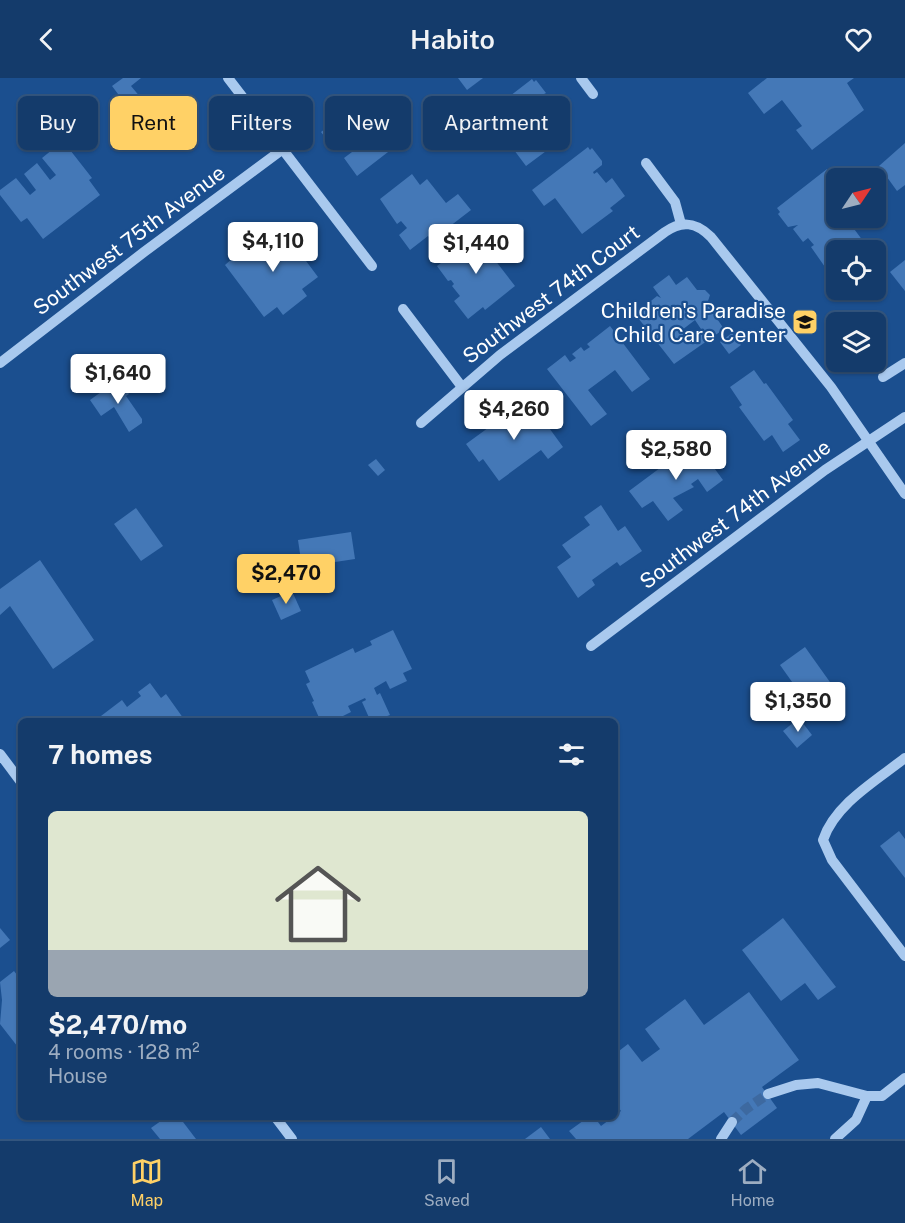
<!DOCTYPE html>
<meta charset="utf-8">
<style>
body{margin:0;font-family:"Public Sans",sans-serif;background:#214673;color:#f1f3f6;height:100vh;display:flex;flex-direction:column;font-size:22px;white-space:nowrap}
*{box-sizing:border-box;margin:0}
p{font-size:20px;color:#9dadc1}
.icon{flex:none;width:33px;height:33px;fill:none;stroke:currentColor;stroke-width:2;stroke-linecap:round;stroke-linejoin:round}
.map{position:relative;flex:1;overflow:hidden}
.panel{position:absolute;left:18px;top:640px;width:600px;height:402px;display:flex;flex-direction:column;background:#143b6b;border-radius:9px;box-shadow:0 2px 4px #0004,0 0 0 2px #33557e}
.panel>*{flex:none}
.guide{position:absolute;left:18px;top:18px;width:600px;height:54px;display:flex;gap:12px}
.needle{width:39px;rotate:55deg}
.buttons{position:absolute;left:826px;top:90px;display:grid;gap:12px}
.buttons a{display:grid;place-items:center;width:60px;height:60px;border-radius:9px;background:#143b6b;box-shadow:0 2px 4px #0004,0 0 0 2px #33557e;font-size:30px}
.price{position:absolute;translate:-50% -51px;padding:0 14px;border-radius:6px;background:#fff;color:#222;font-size:20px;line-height:39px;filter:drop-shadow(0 2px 3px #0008)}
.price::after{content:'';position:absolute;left:50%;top:36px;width:18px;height:14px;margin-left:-9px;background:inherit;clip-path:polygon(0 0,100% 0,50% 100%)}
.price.current{background:#ffd166;color:#111}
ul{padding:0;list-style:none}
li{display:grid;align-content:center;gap:12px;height:318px;padding:0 30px}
li span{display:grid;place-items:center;height:186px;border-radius:9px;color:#555}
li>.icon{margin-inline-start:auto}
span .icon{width:108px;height:108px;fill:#fffc;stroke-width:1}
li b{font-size:26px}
h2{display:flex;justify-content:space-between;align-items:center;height:72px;padding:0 30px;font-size:26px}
.chip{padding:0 21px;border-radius:9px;background:#143b6b;box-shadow:0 2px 4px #0004,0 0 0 2px #33557e;font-size:21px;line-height:54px}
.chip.current{background:#ffd166;color:#111}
header{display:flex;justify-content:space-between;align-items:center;height:78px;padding:0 30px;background:#143b6b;font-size:27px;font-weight:600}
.tabs{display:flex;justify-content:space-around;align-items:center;height:84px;border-top:2px solid #33557e;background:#143b6b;font-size:16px;color:#9dadc1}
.tabs a{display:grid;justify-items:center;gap:3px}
.tabs .current{color:#ffd166}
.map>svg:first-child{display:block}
.building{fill:#4478b7;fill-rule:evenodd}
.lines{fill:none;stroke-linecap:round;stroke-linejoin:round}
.minor-tunnel{stroke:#3d69a0;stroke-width:10;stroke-dasharray:10 5;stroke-linecap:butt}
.minor{stroke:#a9c9ee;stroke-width:10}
.labels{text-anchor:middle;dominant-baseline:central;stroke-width:4.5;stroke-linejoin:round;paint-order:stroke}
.street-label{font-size:21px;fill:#fff;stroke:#1b4f8f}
.poi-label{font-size:21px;fill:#fff;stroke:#1b4f8f;text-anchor:end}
</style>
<header><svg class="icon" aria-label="back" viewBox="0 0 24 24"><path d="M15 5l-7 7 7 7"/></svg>Habito<svg class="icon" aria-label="heart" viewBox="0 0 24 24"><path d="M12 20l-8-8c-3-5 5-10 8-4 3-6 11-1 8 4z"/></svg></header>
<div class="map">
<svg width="905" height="1061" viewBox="0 0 905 1061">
<rect width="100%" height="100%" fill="#1b4f8f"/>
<g class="building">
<path d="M123,0h18l-10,8 15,18 -13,10 -21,-28z"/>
<path d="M458,0h25l-16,12z"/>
<path d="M767,0h87l-7,5 17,27 -52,40 -16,-20 6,-4 -20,-26 -18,14 -16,-21z"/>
<path d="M532,1l2,3 2,-2 10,13 -2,1 2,3 -9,7 1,2 3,-2 9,11 6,-5 13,17 -15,12 3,4 -31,23 -27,-36 -11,8 -12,-16z"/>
<path d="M366,20l12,15 5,-5 13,18 -5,4 10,12 -44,34 -13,-18 8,-6 -4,-6 4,-3 -3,-3 -14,10 -14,-18z"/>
<path d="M63,63l29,37 -3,2 11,15 -57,44 -16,-21 -6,4 -21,-27v-5l16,-12 14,17 6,-5 -12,-16 13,-11 13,17 6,-5 -14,-17z"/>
<path d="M905,65v42l-8,6 -18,-25z"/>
<path d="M588,69l2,3 2,-2 10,13v4l-9,7 1,2 3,-2 9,11 6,-5 13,18 -15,12 3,3 -31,23 -27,-36 -11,8 -12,-16z"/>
<path d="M827,91l10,13v10l-7,5 7,10v11h9l17,23 -12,9h-14v7l-12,10 -14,-20 3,-2 -6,-7 -5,4 -10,-13 5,-4 -10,2 -10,-13 2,-2 -3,-4z"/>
<path d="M412,96l8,11 7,-6 19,24 12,-9 13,16 -39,30 -4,-4 -18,14 -11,-15 8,-7 -6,-7 -4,3 -17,-25z"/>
<path d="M277,144l41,55 -16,12 5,7 -24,19 -6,-8 -13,10 -39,-52 19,-17 4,-1 7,9 12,-9 -9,-11z"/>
<path d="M487,150l11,15 -10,8 27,35 -30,24 -2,-3 -15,12 -14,-18 6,-5 -8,-10 2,-2 -3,-4 -3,1 -11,-15z"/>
<path d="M905,182v31l-15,-19z"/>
<path d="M669,197l7,10 11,-8 10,13h8l5,5 -3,9 17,25 -50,35 -39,-50 22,-18 4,2 -8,-11zM695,242l6,9 -12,10 -7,-9z"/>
<path d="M610,248l40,53 -18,13 -17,-22 -27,20 19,24 -16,12 -44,-57 18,-14 5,7 6,-4 -4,-4 9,-7 3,4 6,-4 -3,-3z"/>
<path d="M732,255l9,12 -12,9 -9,-12z"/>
<path d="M754,292l10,14 2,-1 27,37 -5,4 12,16 -17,12 -11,-17 -8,6 -25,-34 3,-2 -12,-18z"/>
<path d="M119,301l10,15 -3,2 16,23v4l-13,9 -15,-25 -13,9 -11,-16z"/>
<path d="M528,321l35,48 -15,12 -7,-9 -42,31 -16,-22 -4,3 -13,-18 26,-19 3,3 4,-4 -4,-5 10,-7 5,6 2,-2 -2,-3z"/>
<path d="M695,364l28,38 -16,12 -9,-13 -7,5 3,3 -21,11 10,12 -15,11 -15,-20 -11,7 -13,-17z"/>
<path d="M376,381l9,11 -7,6 -10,-11z"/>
<path d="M601,427l17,26 7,-5 17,25 -22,15 -3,-4 -25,18 3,5 -17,13 -21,-31 14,-10 -9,-12 28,-20 -6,-8z"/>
<path d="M136,430l27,38 -22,15 -27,-37z"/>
<path d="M351,454l4,27 -53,8 -4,-27z"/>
<path d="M40,482l54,80 -41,29 -43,-63 -10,9v-26z"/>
<path d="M292,513l9,20 -20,9 -9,-20z"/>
<path d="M393,552l19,39 -9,4 4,8 -17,8 -4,-8 -12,7 3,7 3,-2 10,22 -19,7 -9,-20 4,-2 -1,-2 -17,8 3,6 -20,10h-10l-9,-20 2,-1 -8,-17 4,-2 -5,-11 48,-23 2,5 17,-8 -2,-4z"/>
<path d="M805,569l37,52 -25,18 -37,-52z"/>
<path d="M150,605l11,15 5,-4 20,28h-80l-5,-6 21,-16 5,7 14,-11 -3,-4z"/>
<path d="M799,640l13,17 -15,13 -14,-17z"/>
<path d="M899,753l6,8v39l-25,-32z"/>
<path d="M783,840l53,69 -18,13 -13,-17 -24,18 -39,-51z"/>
<path d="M0,850l10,12 -10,8z"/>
<path d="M14,893l7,9v71l-21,-27 2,-24 -2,-18z"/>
<path d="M749,914l50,68 -37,27 15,21 -36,27 -17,-23 -36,27h-112l-7,-8 18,-13h8l6,8 20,-15 -6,-8v-49l13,-10 14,18 18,-13 -15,-20 40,-30 19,26z"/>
<path d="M165,1040h15l16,21h-36l-9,-11z"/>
<path d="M541,1049l9,12h-25z"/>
</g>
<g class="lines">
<path class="minor-tunnel" d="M732,1044l14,-13 22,-15"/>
<g class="minor">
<path d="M228,0l144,188"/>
<path d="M581,0l12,16"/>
<path d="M646,85l29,39 6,22"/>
<path d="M403,231l59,78"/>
<path d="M0,285l144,-111 139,-103"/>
<path d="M883,299l22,-14"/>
<path d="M421,345l79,-68 165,-123c17,-12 31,-10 46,5l120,150 74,107"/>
<path d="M591,568l234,-176 80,-53"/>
<path d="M0,676l21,28"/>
<path d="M905,680c-28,22 -70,46 -82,82l9,20 73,96"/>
<path d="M768,1016l28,-9 22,-2 49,13h15l23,-18"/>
<path d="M276,1040l16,21"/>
<path d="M721,1061l11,-17"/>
<path d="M835,1061l21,-19 11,-24"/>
</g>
</g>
<defs>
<g id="school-square" transform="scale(1.35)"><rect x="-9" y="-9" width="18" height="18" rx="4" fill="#ffd166" stroke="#1b4f8f"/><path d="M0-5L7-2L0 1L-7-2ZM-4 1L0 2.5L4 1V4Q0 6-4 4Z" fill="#111"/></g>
</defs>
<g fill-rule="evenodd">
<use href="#school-square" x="805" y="244"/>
</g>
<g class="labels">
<g class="street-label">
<text transform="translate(129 162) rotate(-37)">Southwest 75th Avenue</text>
<text transform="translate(551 216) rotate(-37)">Southwest 74th Court</text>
<text transform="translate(735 436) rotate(-37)">Southwest 74th Avenue</text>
</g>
<g class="poi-label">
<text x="786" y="232">Children's Paradise<tspan x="786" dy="24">Child Care Center</tspan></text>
</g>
</g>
</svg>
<div class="buttons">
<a><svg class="needle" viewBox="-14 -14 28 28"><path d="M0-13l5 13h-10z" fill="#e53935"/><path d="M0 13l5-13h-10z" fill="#9dadc1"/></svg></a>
<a><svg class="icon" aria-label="locate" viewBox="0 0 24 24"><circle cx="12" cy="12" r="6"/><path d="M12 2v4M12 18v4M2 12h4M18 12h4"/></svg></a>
<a><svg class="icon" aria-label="layers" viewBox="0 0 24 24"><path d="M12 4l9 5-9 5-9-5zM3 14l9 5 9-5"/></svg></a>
</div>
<b class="price" style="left:273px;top:195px">$4,110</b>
<b class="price" style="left:476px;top:197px">$1,440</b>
<b class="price" style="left:118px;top:327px">$1,640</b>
<b class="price" style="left:514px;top:363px">$4,260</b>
<b class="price" style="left:676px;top:403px">$2,580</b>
<b class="price current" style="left:286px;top:527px">$2,470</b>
<b class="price" style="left:798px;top:655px">$1,350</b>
<div class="guide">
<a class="chip">Buy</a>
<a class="chip current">Rent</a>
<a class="chip">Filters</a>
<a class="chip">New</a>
<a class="chip">Apartment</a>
</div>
<section class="panel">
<h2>7 homes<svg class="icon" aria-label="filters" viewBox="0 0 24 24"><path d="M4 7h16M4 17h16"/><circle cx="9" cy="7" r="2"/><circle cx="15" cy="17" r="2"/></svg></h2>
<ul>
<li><span style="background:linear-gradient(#dfe7d0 75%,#9aa5b1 0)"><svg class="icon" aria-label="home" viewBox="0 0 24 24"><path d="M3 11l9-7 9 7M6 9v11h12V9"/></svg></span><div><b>$2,470/mo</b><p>4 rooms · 128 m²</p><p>House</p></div></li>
</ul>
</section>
</div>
<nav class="tabs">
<a class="current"><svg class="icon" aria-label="map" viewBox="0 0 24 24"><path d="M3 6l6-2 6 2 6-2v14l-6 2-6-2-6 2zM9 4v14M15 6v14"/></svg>Map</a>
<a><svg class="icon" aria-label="saved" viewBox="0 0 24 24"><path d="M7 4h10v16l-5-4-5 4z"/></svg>Saved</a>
<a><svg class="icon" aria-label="home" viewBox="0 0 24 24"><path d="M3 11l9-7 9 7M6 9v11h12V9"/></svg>Home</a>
</nav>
